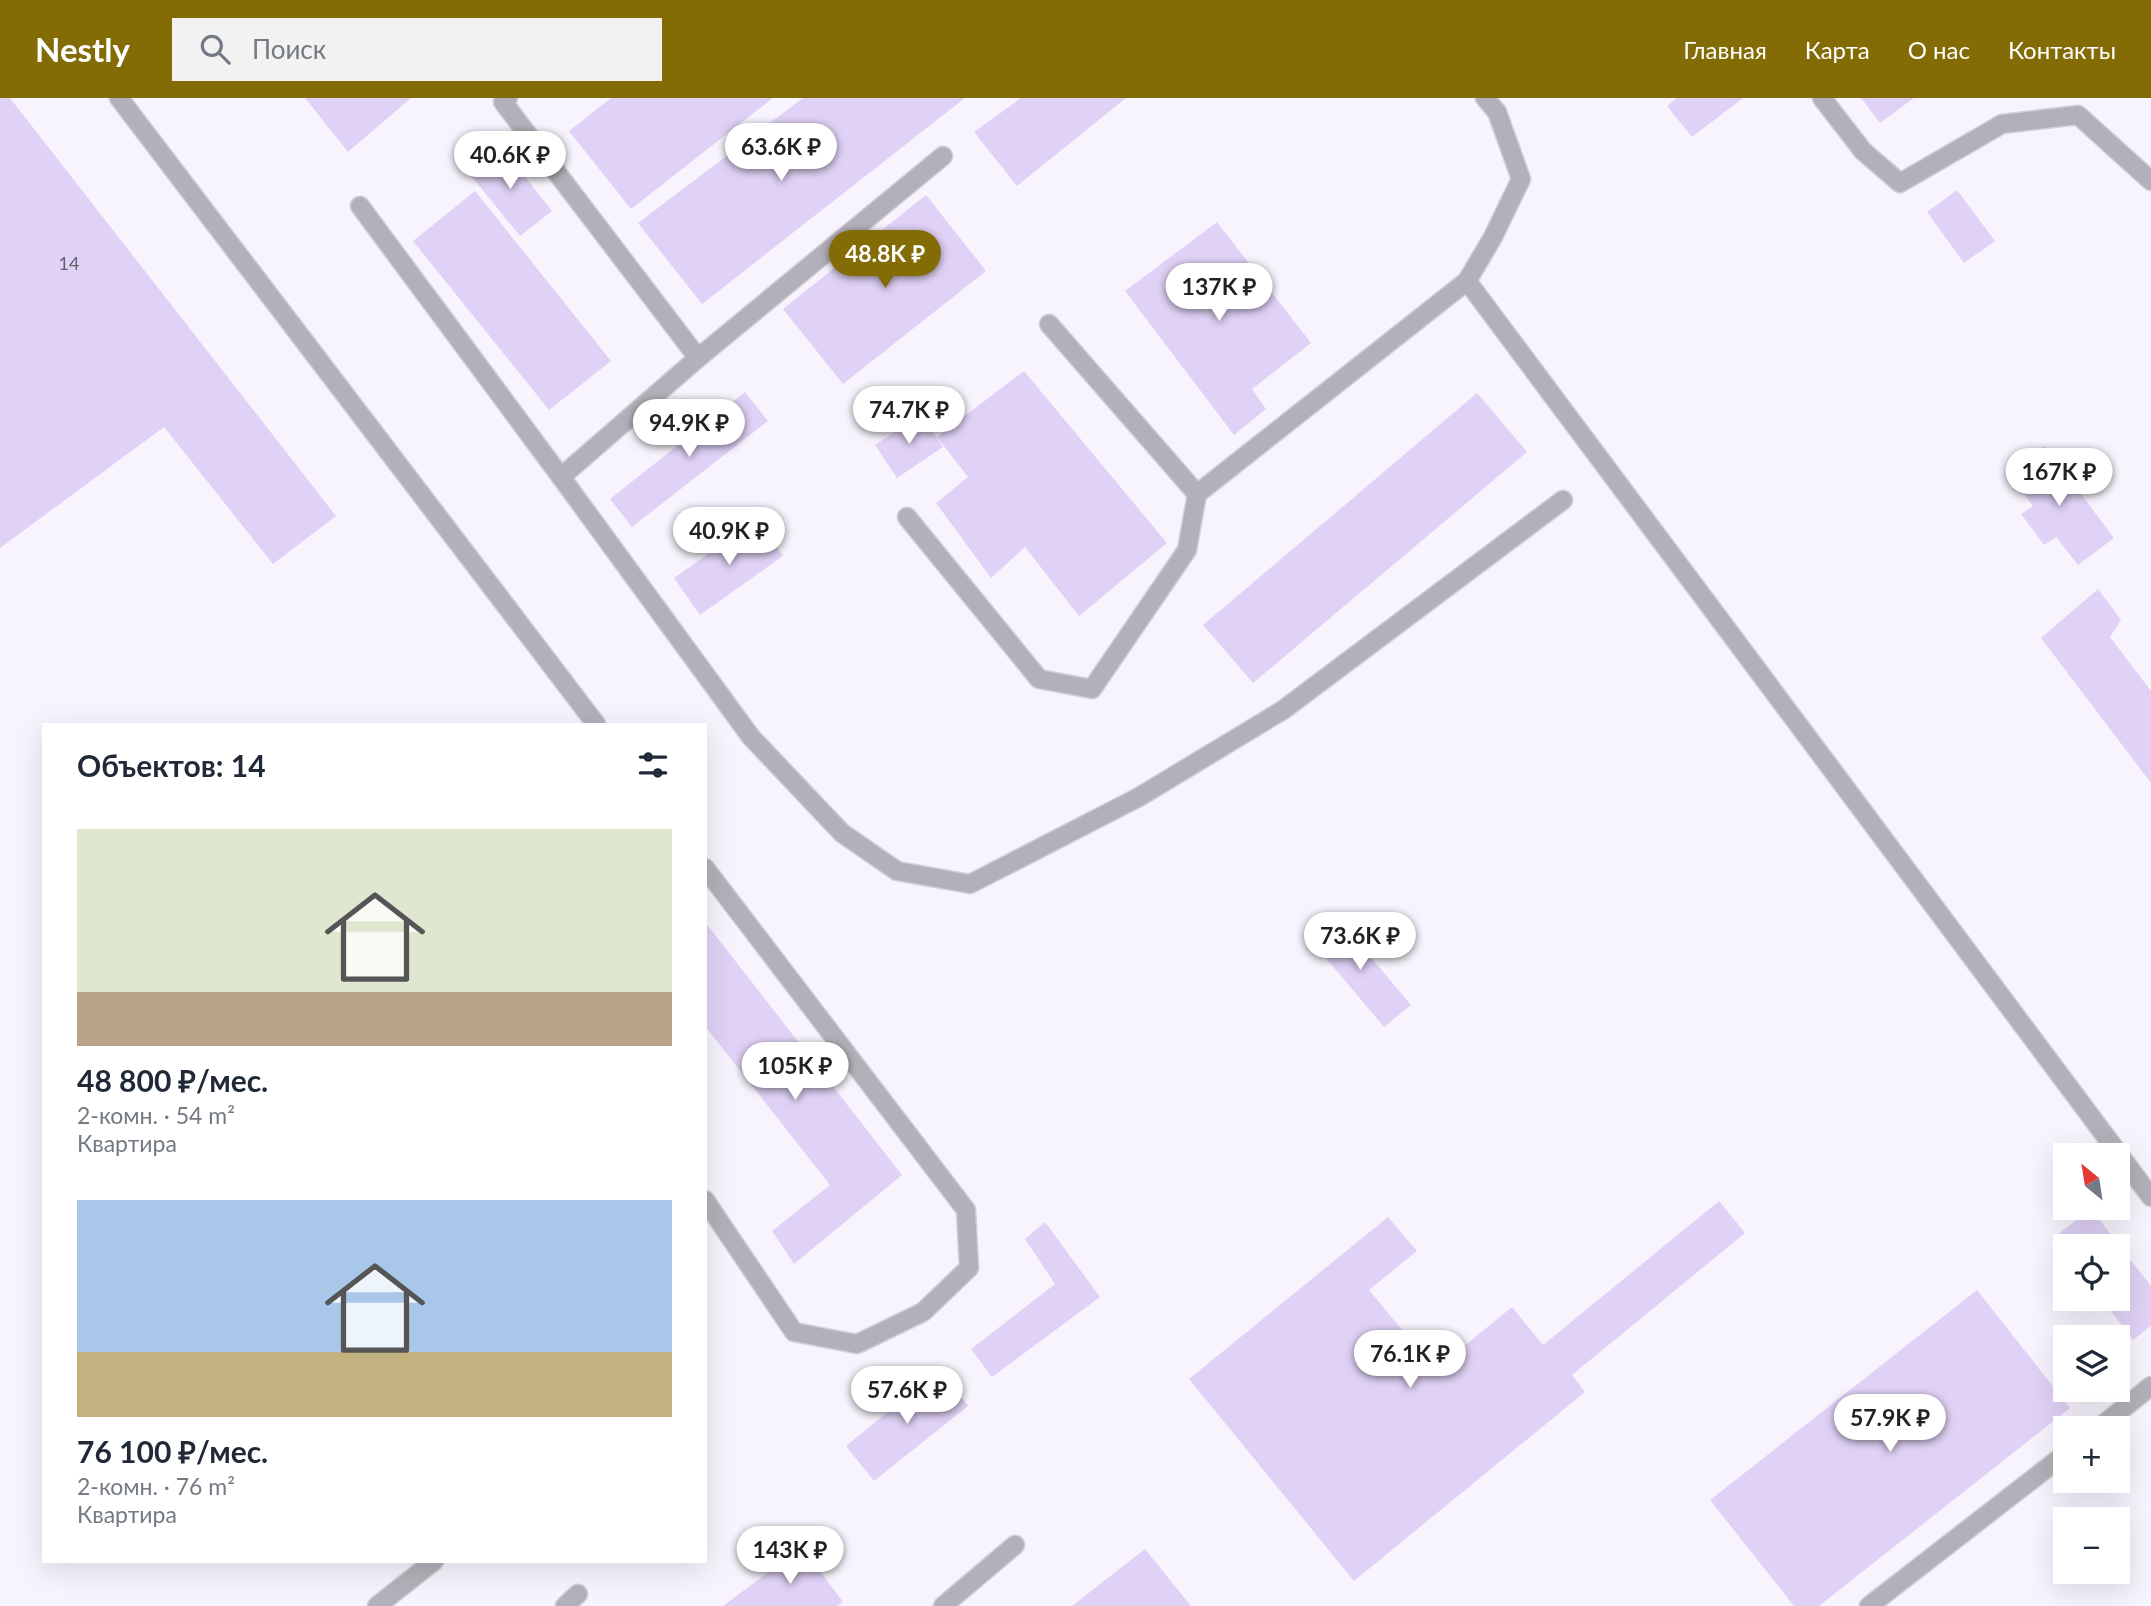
<!DOCTYPE html>
<html lang="ru">
<meta charset="utf-8">
<style>
body{margin:0;font-family:Lato,sans-serif;background:#f2f2f3;color:#1f2937;height:100vh;display:flex;flex-direction:column;font-size:26px;white-space:nowrap}
*{box-sizing:border-box;margin:0}
p{font-size:23px;color:#747a83}
.icon{flex:none;width:38px;height:38px;fill:none;stroke:currentColor;stroke-width:2;stroke-linecap:round;stroke-linejoin:round}
.map{position:relative;flex:1;overflow:hidden}
.sheet{position:absolute;left:42px;top:625px;width:665px;height:840px;display:flex;flex-direction:column;background:#fff;border-radius:0px;box-shadow:0 7px 28px #0002}
.sheet>*{flex:none}
.needle{width:46px;rotate:330deg}
.tools{position:absolute;left:2053px;top:1045px;display:grid;gap:14px}
.tools a{display:grid;place-items:center;width:77px;height:77px;border-radius:0px;background:#fff;box-shadow:0 7px 28px #0002;font-size:35px}
.price{position:absolute;translate:-50% -60px;padding:0 16px;border-radius:24px;background:#fff;color:#222;font-size:23px;line-height:46px;filter:drop-shadow(0 2px 4px #0008)}
.price::after{content:'';position:absolute;left:50%;top:42px;width:21px;height:16px;margin-left:-10px;background:inherit;clip-path:polygon(0 0,100% 0,50% 100%)}
.price.active{background:#836b06;color:#fff}
ul{padding:0;list-style:none}
li{display:grid;align-content:center;gap:14px;height:371px;padding:0 35px}
li span{display:grid;place-items:center;height:217px;border-radius:0px;color:#555}
li>.icon{margin-inline-start:auto}
span .icon{width:126px;height:126px;fill:#fffc;stroke-width:1}
li b{font-size:30px}
h2{display:flex;justify-content:space-between;align-items:center;height:84px;padding:0 35px;font-size:30px}
header{display:flex;align-items:center;gap:42px;box-sizing:border-box;height:98px;padding:0 35px;background:#836b06;color:#fff}
header strong{font-size:33px}
nav{display:flex;gap:38px;margin-inline-start:auto;font-size:24px}
.search{width:490px;height:63px;background:#f2f2f3;display:flex;align-items:center;gap:18px;box-sizing:border-box;padding:0 24px;border-radius:0px;color:#747a83;font-size:26px}
.map>svg:first-child{display:block}
.building{fill:#e0d2f6}
.lines{fill:none;stroke-linecap:round;stroke-linejoin:round}
.lane-casing{stroke:#d2cfd7;stroke-width:21}
.lane{stroke:#b4b0b9;stroke-width:18}
.labels{text-anchor:middle;dominant-baseline:central;stroke-width:5;stroke-linejoin:round;paint-order:stroke}
.number-label{font-size:18px;fill:#655f6e}
</style>
<header>
<strong>Nestly</strong>
<div class="search"><svg class="icon" aria-label="search" viewBox="0 0 24 24"><circle cx="10" cy="10" r="6"/><path d="M15 15l6 6"/></svg>Поиск</div>
<nav><a>Главная</a><a>Карта</a><a>О нас</a><a>Контакты</a></nav>
</header>
<div class="map">
<svg width="2151" height="1508" viewBox="0 0 2151 1508">
<rect width="100%" height="100%" fill="#f8f4fd"/>
<g class="building">
<path d="M0,0h10l326,418 -63,48 -109,-137 -164,121z"/>
<path d="M305,0h106l-63,54z"/>
<path d="M611,0h162l-142,111 -62,-78z"/>
<path d="M803,0h162l-263,206 -64,-81z"/>
<path d="M1021,0h105l-109,88 -43,-54z"/>
<path d="M1677,0h66l-51,39 -25,-31z"/>
<path d="M1861,0h53l-34,25z"/>
<path d="M501,48l51,65 -32,25 -52,-64z"/>
<path d="M1957,92l38,51 -31,22 -37,-51z"/>
<path d="M475,93l136,170 -62,49 -136,-169z"/>
<path d="M926,97l60,76 -143,113 -60,-75z"/>
<path d="M1217,124l94,121 -59,46 14,20 -32,26 -109,-144z"/>
<path d="M1024,273l143,172 -88,73 -54,-69 -34,31 -55,-75 32,-26 -31,-40z"/>
<path d="M745,294l23,29 -136,106 -22,-28z"/>
<path d="M1477,295l50,59 -274,231 -50,-58z"/>
<path d="M685,300l18,26 -18,13 -18,-26z"/>
<path d="M921,316l22,33 -46,31 -22,-33z"/>
<path d="M2045,348l69,92 -36,27 -22,-28 -12,8 -23,-31 12,-8 -24,-33z"/>
<path d="M757,421l26,37 -83,59 -26,-37z"/>
<path d="M2098,491l23,31 -11,17 41,54v92l-110,-145z"/>
<path d="M1336,818l75,89 -27,22 -74,-88z"/>
<path d="M705,824l197,253 -108,89 -22,-33 58,-46 -125,-159z"/>
<path d="M1719,1103l26,32 -173,142 13,17 -231,189 -165,-202 199,-162 29,34 -48,39 66,80 77,-63 31,38z"/>
<path d="M2091,1111l60,77v40l-18,14 -32,-42h17v-52h-53v5l-11,-14z"/>
<path d="M1045,1124l55,75 -108,80 -21,-28 84,-65 -30,-45z"/>
<path d="M1977,1192l93,118 -251,198h-25l-84,-106z"/>
<path d="M940,1272l28,36 -94,75 -28,-35z"/>
<path d="M802,1449l41,55 -6,4h-114z"/>
<path d="M1145,1451l46,57h-119z"/>
</g>
<g class="lines">
<g class="lane-casing">
<g id="lane">
<path d="M119,0l477,626"/>
<path d="M508,0l-5,4 195,256 245,-202"/>
<path d="M1822,0l41,53 37,32 102,-59 76,-9 73,66"/>
<path d="M360,108l201,271"/>
<path d="M1467,183l684,916"/>
<path d="M1049,226l148,170 270,-213 26,-44 28,-58 -24,-67 -12,-14"/>
<path d="M698,260l-137,119 190,260 91,96 55,38 73,13 169,-87 144,-87 280,-210"/>
<path d="M907,419l132,162 53,10 95,-139 10,-56"/>
<path d="M705,770l261,342 3,58 -46,44 -66,32 -63,-12 -89,-132"/>
<path d="M2099,1330l52,-42"/>
<path d="M377,1508l57,-45"/>
<path d="M565,1508l13,-12"/>
<path d="M943,1508l72,-61"/>
<path d="M1869,1508l196,-152"/>
</g>
</g>
<use href="#lane" class="lane"/>
</g>
<g class="labels">
<g class="number-label">
<text x="69" y="165">14</text>
</g>
</g>
</svg>
<div class="tools">
<a><svg class="needle" viewBox="-14 -14 28 28"><path d="M0-13l5 13h-10z" fill="#e53935"/><path d="M0 13l5-13h-10z" fill="#747a83"/></svg></a>
<a><svg class="icon" aria-label="locate" viewBox="0 0 24 24"><circle cx="12" cy="12" r="6"/><path d="M12 2v4M12 18v4M2 12h4M18 12h4"/></svg></a>
<a><svg class="icon" aria-label="layers" viewBox="0 0 24 24"><path d="M12 4l9 5-9 5-9-5zM3 14l9 5 9-5"/></svg></a>
<a>+</a>
<a>−</a>
</div>
<b class="price" style="left:781px;top:85px">63.6K ₽</b>
<b class="price" style="left:510px;top:93px">40.6K ₽</b>
<b class="price active" style="left:885px;top:192px">48.8K ₽</b>
<b class="price" style="left:1219px;top:225px">137K ₽</b>
<b class="price" style="left:909px;top:348px">74.7K ₽</b>
<b class="price" style="left:689px;top:361px">94.9K ₽</b>
<b class="price" style="left:2059px;top:410px">167K ₽</b>
<b class="price" style="left:729px;top:469px">40.9K ₽</b>
<b class="price" style="left:1360px;top:874px">73.6K ₽</b>
<b class="price" style="left:795px;top:1004px">105K ₽</b>
<b class="price" style="left:1410px;top:1292px">76.1K ₽</b>
<b class="price" style="left:907px;top:1328px">57.6K ₽</b>
<b class="price" style="left:1890px;top:1356px">57.9K ₽</b>
<b class="price" style="left:790px;top:1488px">143K ₽</b>
<section class="sheet">
<h2>Объектов: 14<svg class="icon" aria-label="filters" viewBox="0 0 24 24"><path d="M4 7h16M4 17h16"/><circle cx="9" cy="7" r="2"/><circle cx="15" cy="17" r="2"/></svg></h2>
<ul>
<li><span style="background:linear-gradient(#dfe7d0 75%,#b9a48a 0)"><svg class="icon" aria-label="home" viewBox="0 0 24 24"><path d="M3 11l9-7 9 7M6 9v11h12V9"/></svg></span><div><b>48 800 ₽/мес.</b><p>2-комн. · 54 m²</p><p>Квартира</p></div></li>
<li><span style="background:linear-gradient(#a9c7e8 70%,#c2b280 0)"><svg class="icon" aria-label="home" viewBox="0 0 24 24"><path d="M3 11l9-7 9 7M6 9v11h12V9"/></svg></span><div><b>76 100 ₽/мес.</b><p>2-комн. · 76 m²</p><p>Квартира</p></div></li>
</ul>
</section>
</div>
